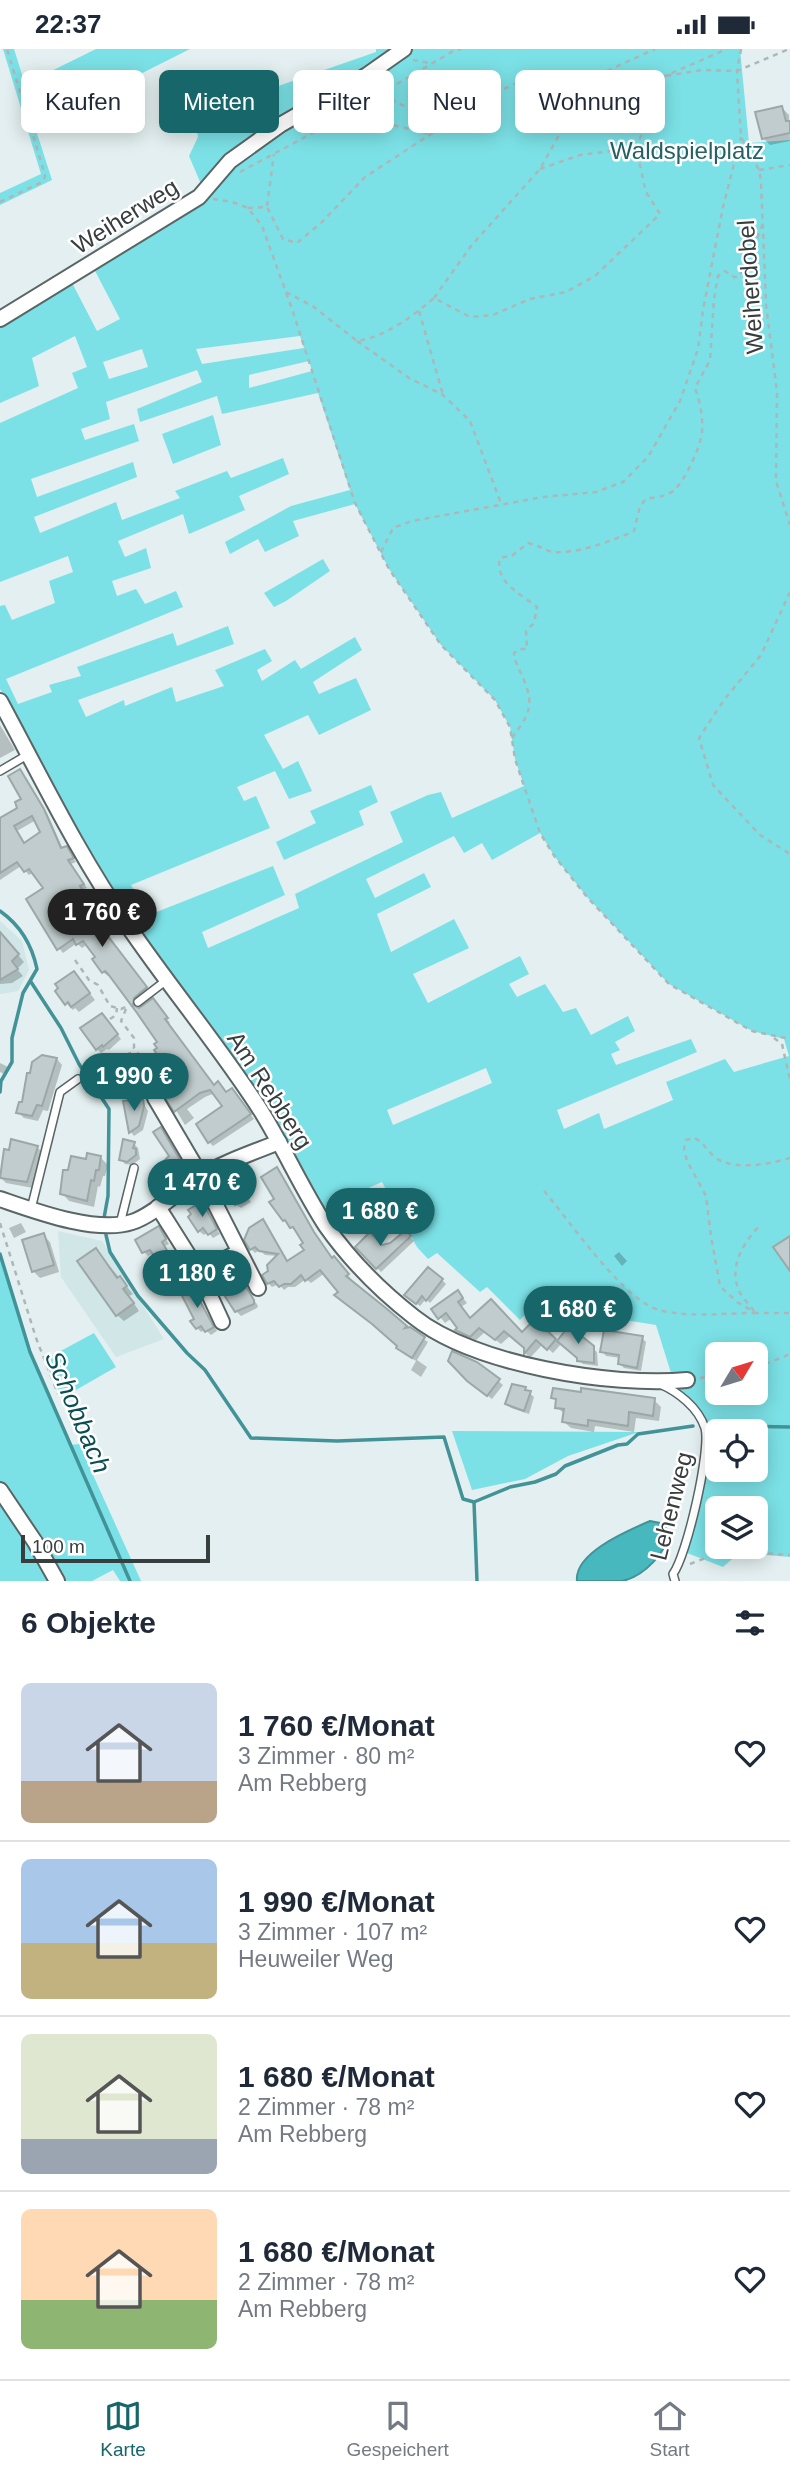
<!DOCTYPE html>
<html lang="de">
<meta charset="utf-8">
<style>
body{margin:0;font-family:Arial,sans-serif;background:#f6f6f7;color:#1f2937;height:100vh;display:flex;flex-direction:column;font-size:26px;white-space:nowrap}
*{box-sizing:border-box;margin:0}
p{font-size:23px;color:#747a83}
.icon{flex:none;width:38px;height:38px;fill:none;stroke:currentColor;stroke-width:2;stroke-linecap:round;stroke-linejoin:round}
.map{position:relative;height:1532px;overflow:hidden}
.details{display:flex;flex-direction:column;background:#fff;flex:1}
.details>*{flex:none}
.banner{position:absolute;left:21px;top:21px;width:749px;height:63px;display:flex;gap:14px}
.needle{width:46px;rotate:52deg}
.fabs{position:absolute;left:705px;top:1293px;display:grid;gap:14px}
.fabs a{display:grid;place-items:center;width:63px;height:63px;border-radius:10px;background:#fff;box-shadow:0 4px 18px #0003;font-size:35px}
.scale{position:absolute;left:21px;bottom:18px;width:189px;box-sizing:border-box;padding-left:7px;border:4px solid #383d3d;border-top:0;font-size:19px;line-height:24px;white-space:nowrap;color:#383d3d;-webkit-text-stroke:5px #fff;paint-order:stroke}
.price{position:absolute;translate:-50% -60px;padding:0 16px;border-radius:24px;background:#176669;color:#fff;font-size:23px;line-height:46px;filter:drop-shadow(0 2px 4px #0008)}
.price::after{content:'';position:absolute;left:50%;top:42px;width:21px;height:16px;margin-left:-10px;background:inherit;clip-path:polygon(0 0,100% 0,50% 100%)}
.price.on{background:#222;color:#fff}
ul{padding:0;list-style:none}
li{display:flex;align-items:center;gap:21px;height:175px;padding:0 21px}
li+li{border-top:2px solid #e0e1e3}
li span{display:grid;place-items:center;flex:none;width:196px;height:140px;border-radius:10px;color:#555}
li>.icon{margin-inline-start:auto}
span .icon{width:84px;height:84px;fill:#fffc;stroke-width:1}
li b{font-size:30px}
h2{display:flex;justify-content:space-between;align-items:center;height:84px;padding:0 21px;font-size:30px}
.pill{padding:0 24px;border-radius:10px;background:#fff;box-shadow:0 4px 18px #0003;font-size:24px;line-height:63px}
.pill.on{background:#176669;color:#fff}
.status{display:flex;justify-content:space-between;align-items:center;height:49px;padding:0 35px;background:#fff;direction:ltr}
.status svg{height:19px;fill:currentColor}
.tabs{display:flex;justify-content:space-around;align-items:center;height:98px;border-top:2px solid #e0e1e3;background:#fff;font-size:19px;color:#747a83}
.tabs a{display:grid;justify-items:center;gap:4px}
.tabs .on{color:#176669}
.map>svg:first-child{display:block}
.built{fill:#d0e6e7}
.green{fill:#7be1e6;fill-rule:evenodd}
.water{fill:#47b8bd;stroke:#429397;stroke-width:2}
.shadow{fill:#0003;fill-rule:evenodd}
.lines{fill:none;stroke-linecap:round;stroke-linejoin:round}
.stream{stroke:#429397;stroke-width:3.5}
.building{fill:#c0cccd;stroke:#9ca8a8;stroke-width:2;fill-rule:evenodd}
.lane-casing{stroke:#5a6565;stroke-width:10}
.street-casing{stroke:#5a6565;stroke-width:18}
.path{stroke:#adb7b8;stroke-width:2.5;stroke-dasharray:5 5;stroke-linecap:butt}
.lane{stroke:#fff;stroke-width:7}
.street{stroke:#fff;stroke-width:14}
.labels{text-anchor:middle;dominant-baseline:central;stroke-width:5;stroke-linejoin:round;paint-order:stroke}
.park-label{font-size:24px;fill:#256265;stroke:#fff}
.street-label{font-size:24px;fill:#383d3d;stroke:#fff}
.water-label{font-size:26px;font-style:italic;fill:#094e51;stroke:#fff}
</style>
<div class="status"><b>22:37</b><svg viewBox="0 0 49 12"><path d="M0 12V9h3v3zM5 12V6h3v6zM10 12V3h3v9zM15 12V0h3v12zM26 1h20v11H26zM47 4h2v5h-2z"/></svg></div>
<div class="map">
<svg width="790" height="1532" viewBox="0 0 790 1532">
<rect width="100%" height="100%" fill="#e3eff0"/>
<g class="built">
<path d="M0,872l22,20 7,29 -11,21 -18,3z"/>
<path d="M58,1182l44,10 62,98 -48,18 -55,-80z"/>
</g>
<g class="green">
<path d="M3,0h11l11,35 71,-35h94l-155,78 17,53 -52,25v-12l41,-19z"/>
<path d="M376,0h364l9,94 41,-3v1417l-51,-4 -16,14 -41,-16 15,-48 8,-75 -11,-18 -41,-29 19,-5 -16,-51 -56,-9 -12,16 -22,-20 -7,7 -19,-20 -20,21 -33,-33 -7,5 -43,-39 -9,6 -11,-12 -35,-65 -63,28 -185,-286 -46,-75 -88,-160v-83l5,-1 7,15 43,-17 -6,-22 24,-9 -5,-16 -68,26v-159l78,-35 -6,-15 15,-6 -12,-31 -43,22 7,28 -39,17v-84l69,-42 28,54 23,-12 -29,-56 108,-66 2,-13 -12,-28 9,-19 -3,-22 181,-63zM300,287l4,12 -102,16 -6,-15zM142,300l6,18 -39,12 -6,-17zM309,312l3,10 -63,17v-13zM197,321l5,12 -65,27 3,13 77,-26 5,18 96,-21 32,97 -59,16 -66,36 5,12 28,-15 7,13 34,-16 -6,-15 62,-17 34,65 52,76 54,55 15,27 5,32 9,27 -72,32 -11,-26 -13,3 -38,17 13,30 -108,52 4,14 -91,40 -6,-16 83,-37 -12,-29 -124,49 -18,-30 139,-57 -14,-32 -12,5 -7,-14 38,-16 14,28 23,-8 -14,-30 -15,8 -19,-34 44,-20 11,20 52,-25 -15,-32 -37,16 -6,-12 49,-32 -7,-13 -54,32 -6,-9 -33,21 -5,-11 15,-9 -7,-12 -50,21 9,16 -48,16 -4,-15 -47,19 -1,-6 -38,17 -8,-17 156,-56 -6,-18 -51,20 -4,-13 -96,34 4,9 -32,9 3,7 -34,12 -12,-25 177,-72 -7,-16 -31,13 -9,-15 -19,7 -5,-15 39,-13 -5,-20 -21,9 -7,-16 65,-27 6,20 56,-24 -6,-14 50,-22 -6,-16 -52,20 -4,-7 -52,20 5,7 -58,22 -6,-18 -76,31 -6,-16 103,-40 -4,-15 -96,35 -6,-18 108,-38 -5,-17 -49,16 -4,-11 29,-10 -4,-17zM540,784l15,24 32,40 82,87 83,47 32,8 5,17 -55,16 -9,-13 -59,23 7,18 -69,29 -5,-16 -35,16 -7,-19 140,-58 -6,-13 -75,26 -5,-11 9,-4 -5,-8 20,-11 -7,-15 -37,19 -15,-27 -13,4 -18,-28 -28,13 -8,-13 20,-10 -9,-18 -92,47 -15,-29 56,-26 -15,-29 -63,33 -14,-38 54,-27 -7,-14 -49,25 -9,-19 88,-43 10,17 18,-10 10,17zM486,1019l6,15 -99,42 -6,-15zM718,1306h38v38h-38zM718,1382h38v39h-38zM718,1460h38v38h-38z"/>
<path d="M213,366l8,30 -48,19 -11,-30z"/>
<path d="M323,510l7,12 -44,30 -12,6 -10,-14z"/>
<path d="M371,736l7,17 -19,9 5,14 -80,35 -8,-18 40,-19 -6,-12z"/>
<path d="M0,1205l30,99 41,92 8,-1 62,137h-21l-7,-11 -21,11h-92z"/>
<path d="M94,1284l22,34 -54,31 -18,-38z"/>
<path d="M452,1382l187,1 -71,24 -43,23 -53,11z"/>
</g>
<path class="water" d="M650,1472l10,2 9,8c-1,21 -26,46 -47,50 -13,0 -31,0 -45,0 -3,-28 50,-50 73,-60z"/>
<g class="shadow">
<path d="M782,59l7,7 1,26 -20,4 -7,-7z"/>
<path d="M0,676l15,25 -15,8z"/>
<path d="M24,727l24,39 15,34 3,-1 10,14 -5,2 16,24 -4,2 5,9 19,30 -3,3 46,60 -12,10 -1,7 20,-4 13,18 -2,1 47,62 12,8 9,1 18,24 -41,27 -4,-4 16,-35 -10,-14 -10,4 -18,12 7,9 -9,7 -9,-15 -1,-34 -16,-28v-6l-49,-68 -2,2 -5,-4 -5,-15 -10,-13 -6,4 -5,-5 -14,10 -4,-5 -13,-59 -12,-17 -5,3 -8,-9 -21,14v-60l20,-11 3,-9zM36,771l6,13 -17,11 -8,-13z"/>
<path d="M0,884l24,29 -7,7 6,7 -11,7 -12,1z"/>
<path d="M74,924l21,27 -16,12 -4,-4 -2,2 -7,-7z"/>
<path d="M106,970l15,20 -12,11 -2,-1 -6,4 -4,-4z"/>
<path d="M130,1006l4,4 9,27 -16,7 -10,-9z"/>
<path d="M43,1007l14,3 5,6 -14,46 -5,-1 -5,11 -14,-3 -6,-6z"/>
<path d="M0,1014l8,4 -4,7 -4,-2z"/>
<path d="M142,1052l6,10 -5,19 -9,6 -3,-4 -6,-30z"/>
<path d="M161,1080l30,48 -12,7 -15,-20 8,-8z"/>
<path d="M134,1095l4,4 2,11 -8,6 -7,-1 -4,-5z"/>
<path d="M37,1098l7,7 -11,34 -27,-5 -6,-6 5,-26z"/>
<path d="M101,1109l7,7 -3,11h-2l-3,11 -2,-1 -4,21 -25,-6 -7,-8 26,-32z"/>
<path d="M240,1137l11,16 -10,6 -11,-7z"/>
<path d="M202,1154l18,31 -7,4 -5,-6 -4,3 -5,-4z"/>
<path d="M272,1154l45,35 16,21 5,3 13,17 -2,2 58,48 21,13 -11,18 10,7 -6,10 -10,-7 5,-9 -14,-9 -3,-6 -59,-54 -15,-19 -14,10 -5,-4 -11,8h-7l-4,3 -5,-6 -7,3 -4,-4 10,-27 -13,-1 -5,-5 -5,3 -4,-4 12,-28 25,42 19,-13 -2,-7z"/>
<path d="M373,1154l8,14 -35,16 -3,-3 7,-25 4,4z"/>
<path d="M21,1174l5,9 -12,6 -5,-10z"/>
<path d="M162,1183l7,12 -4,2 16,28 -9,5 -18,-26 -6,3 -4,-4z"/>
<path d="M406,1183l8,9 -33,31 -23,-25 24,1z"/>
<path d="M43,1186l7,7 9,30 -19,6 -7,-7z"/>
<path d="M96,1201l37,44 -4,2 10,15 -15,10 -7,-6z"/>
<path d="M619,1203l8,9 -5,5 -8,-10z"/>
<path d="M442,1231l4,4 -16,19 -4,-4 -6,7 -11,-8z"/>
<path d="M244,1235l14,22 -1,2 -16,8 -5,-5z"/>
<path d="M191,1239l26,43 -6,4 -6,-6 -4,3 -4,-4z"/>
<path d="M462,1248l5,6 -6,4 9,13 52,15 15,-11 21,19 11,-14 28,23 1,14 -15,-2 -21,-21 -9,10 -10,-9 -13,14 -5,-5 1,-5 -15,-13 -10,9 -16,-12 -10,9 -13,-6 -10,-17 -7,5 -11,-14z"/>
<path d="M642,1289l4,4 -5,29 -17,-3 -4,-4 1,-6 -15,-2 -4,-5z"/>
<path d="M480,1317l23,19 -11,14 -18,-14z"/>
<path d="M525,1340l9,8 -5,17 -18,-6 -4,-4z"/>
<path d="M582,1345l72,6 7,7 -2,14 -23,-3 -2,14 -39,-6 -1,6 -23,-4 -7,-6 1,-8 -9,-7 1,-5 -4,-4z"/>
</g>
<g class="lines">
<g class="stream">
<path d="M0,862c20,14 32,34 37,58l-14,24 -11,45v24l-11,19 -1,11"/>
<path d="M31,933l30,46 18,36 30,45 -1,87 -4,22"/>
<path d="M106,1186l4,17 28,44 49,57 18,17 46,68 86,3 107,-4 19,62 11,3 3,79"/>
<path d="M0,1205l30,98 100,229"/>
<path d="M728,1377l62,1"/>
<path d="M474,1453l36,-15 25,-5 21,-8 9,-8 53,-21 9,-1 11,-10 55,-8"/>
</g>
</g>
<g class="building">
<path d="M782,57l4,15h4v12l-28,6 -7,-27z"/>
<path d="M20,720l24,40 17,39 6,-2 7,12 -6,2 16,24 -4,2 4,7 20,31 -3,3 46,60 -13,11 -1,7 6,3 14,-10 15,20 -3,1 49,66 4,-4 8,11 6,-4 19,26 -43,29 -12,-19 26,-18 -12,-16 -10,3 -26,19 -17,-26 16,-10 -19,-26 3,-2 -3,-4 3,-2 -20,-29 -29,-39 -3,-3 -3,2 -10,-14 3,-2 -12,-16 -7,4 -3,-6 -16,11 -31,-51 17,-11 -14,-19 -5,3 -7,-10 -17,11v-55l17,-10 -2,-6 6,-3 -13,-23zM32,767l8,16 -16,11 -10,-17z"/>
<path d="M0,883l19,22 -7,7 6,8 -18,11z"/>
<path d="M74,922l16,22 -19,14 -3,-5 -3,3 -10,-14 3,-3 -3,-4z"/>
<path d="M102,964l16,21 -15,13 -1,-2 -6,5 -16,-22z"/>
<path d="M130,1004l9,28 -18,8 -1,-6 -4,2 -8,-16 4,-2 -3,-6z"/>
<path d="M42,1006l15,3 -15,48 -5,-1 -5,11 -16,-3 3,-11h3l5,-29h3l2,-11z"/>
<path d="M143,1050l1,7 -5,20 -10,7 -6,-32z"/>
<path d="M161,1078l26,45 -14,9 -11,-18 7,-7 -16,-24z"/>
<path d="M11,1090l27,7 -11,36 -27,-4 4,-29 5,1z"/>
<path d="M123,1090l12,3 -2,6 3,1v6l-9,7 -8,-2z"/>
<path d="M87,1104l14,3 -2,14h-3l-2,11 -3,-1 -4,21 -27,-7 3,-24h5l3,-14 15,3z"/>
<path d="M277,1118l37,65 18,26 2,-2 15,18 -3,2 41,33 20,17 -2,2 5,-1 15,10 -13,21 -16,-10 1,-2 -25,-22 -38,-29 4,-3 -18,-22 -15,11 -4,-6 -10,9h-7l-5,3 -5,-6 -7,3 -5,-9 6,-4 -1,-6 11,-11 -19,-3 -4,-4 -5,3 -6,-10 5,-12 14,-9 24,42 17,-11 -4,-5 3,-2 -10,-16 -3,1 -5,-8 -2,1 -14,-19 5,-3 -13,-22z"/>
<path d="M236,1130l12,18 -13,8 -3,-5 -4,2 -8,-13z"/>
<path d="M202,1152l15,28 -9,6 -5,-7 -5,4 -10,-15 3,-3 -3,-4z"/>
<path d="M374,1152l5,12 -38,18 -11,-18 21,-10 2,6z"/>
<path d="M159,1177l7,13 -4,3 16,27 -11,8 -17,-27 -8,3 -7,-13z"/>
<path d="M406,1181l5,6 -35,33 -21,-22 15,-15 12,13 8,-2z"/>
<path d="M44,1184l10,32 -22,7 -10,-32z"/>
<path d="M790,1187v35l-17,-24z"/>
<path d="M96,1199l21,30 3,-2 7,10 -4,3 11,14 -18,13 -39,-55z"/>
<path d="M428,1218l15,12 -17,22 -4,-5 -6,8 -12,-9z"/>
<path d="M240,1228l14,23v4l-19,8 -14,-22z"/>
<path d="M192,1237l22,41 -9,5 -4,-6 -5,3 -6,-8 4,-2 -14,-27z"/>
<path d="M458,1241l5,8 -5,4 12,16 21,-19 31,33 9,-9 3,2 3,-4 19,18 -9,11 -11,-10 -12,14v-6l-20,-17 -9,9 -16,-12 -9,9 -15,-7 2,-2 -11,-15 -8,6 -7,-10z"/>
<path d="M569,1277l25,20v17l-17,-2v-3l-20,-17z"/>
<path d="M604,1281l39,6 -6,32 -19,-4 1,-9 -19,-3z"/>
<path d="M452,1302l25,11 23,17 -13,17 -20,-15 -19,-20z"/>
<path d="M512,1335l14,3 -1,3 6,1 -7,20 -19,-7z"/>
<path d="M553,1339l28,4v-4l74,10 -2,18 -24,-4 -1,14 -40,-6v6l-26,-4 2,-13 -9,-1 1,-9 -5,-1z"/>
</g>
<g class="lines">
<g class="lane-casing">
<g id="lane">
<path d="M0,722l29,-17"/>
<path d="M138,953l30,-23"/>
<path d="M31,1160l29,-117 18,-13"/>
<path d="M120,1175l14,-56"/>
<path d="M660,1335c18,8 38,23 45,44 6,22 -18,127 -32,146l2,7"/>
</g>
</g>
<g class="street-casing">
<g id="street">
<path d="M0,270l199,-122 31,-36 50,-36 87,-50 37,-26"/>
<path d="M0,652c41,76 79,155 128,225 43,63 92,121 133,185 23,37 41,78 65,115 24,34 56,66 88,91 60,48 198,70 273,63"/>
<path d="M155,1049l46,78 57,112"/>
<path d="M0,1150c35,12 96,35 132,23 20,-6 49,-33 68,-45 24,-15 52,-24 79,-35"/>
<path d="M158,1158l41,65 23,50"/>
<path d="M199,1223l40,-20"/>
<path d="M0,1441l35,52 22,39"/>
</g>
</g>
<g class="path">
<path d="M741,0l-4,22 4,66 18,33 2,12 5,123 11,87 -1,89 14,44"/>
<path d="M413,11l17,3"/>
<path d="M598,26l57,-26"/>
<path d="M386,41l9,12 54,23"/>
<path d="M345,65l86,20"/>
<path d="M565,73l77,-43"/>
<path d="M540,120l40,-14 55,-7"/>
<path d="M759,121l31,-5"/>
<path d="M240,123l82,-44 133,-78 6,-1"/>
<path d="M213,150l19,3 16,6 14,18 30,83 63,194 34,66 52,76 54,55 15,27 5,32 9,27 16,47 15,24 32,40 82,87 83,47 38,8"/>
<path d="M0,153l40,-19 4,-3 1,-5 -38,-126"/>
<path d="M267,157l7,-52"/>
<path d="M248,159l19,-1 16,32 14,4 25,-21 43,-45 66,-43 19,-8 28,-25 37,-17 40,-5 42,-4 39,4 29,-3 62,-27"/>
<path d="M286,243l28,15 43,34c28,-4 55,-24 77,-43l36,19 23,-2 37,-16 36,-7 29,-16 65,-62 -14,-22 -10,-44 29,-72 38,-6 34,1 52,-22"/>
<path d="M434,249l37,-52 69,-77 23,-41 18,-51"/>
<path d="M419,262l24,84"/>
<path d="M357,292l52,37 34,17 27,26 32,85"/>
<path d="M381,503l12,-24 19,-7 131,-24 53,-5 27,-10 25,-25 32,-56 18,-52 5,-39 20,-103 18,-70"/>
<path d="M790,543l-29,63 -37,45 -25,38 14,47 47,50 30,19"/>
<path d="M512,689c16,-22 23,-31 12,-58 -4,-10 -9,-16 -10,-27l6,-4h7l-1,-18 8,-8 3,-16c-16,-13 -43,-25 -37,-49l13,-3 15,-12c8,2 14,5 21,8 20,6 66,-11 85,-20l6,-25 6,-7c9,-2 19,-2 27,-8 11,-8 28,-45 29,-59 1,-16 -2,-30 -7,-44l15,-28 4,-61 4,-23 7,-5 9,6h5l7,-12 17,-42"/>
<path d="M75,911l14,20 9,5 12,21 11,3 10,-4"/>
<path d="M126,960l-5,12 13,17v10l15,21"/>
<path d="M110,970l6,-4 1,-7"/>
<path d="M774,989l8,6 8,36"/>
<path d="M790,1109c-21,6 -50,12 -71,2 -8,-4 -14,-16 -24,-22l-9,2 -2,9 3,12 19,35 5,40 9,50 17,16 19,11h34"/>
<path d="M544,1142c25,29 80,110 115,119 30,8 66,3 96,3"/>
<path d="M0,1174l36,115 22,56"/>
<path d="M754,1262c-5,-7 -14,-15 -16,-23 -9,-24 7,-47 23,-64"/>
<path d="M756,1319l34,-14"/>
<path d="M700,1329l18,-3"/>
<path d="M690,1515l26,-10 45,-1 29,2"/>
</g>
<use href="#lane" class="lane"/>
<use href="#street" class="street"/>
</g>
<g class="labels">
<g class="park-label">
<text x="687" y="101">Waldspielplatz</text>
</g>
<g class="street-label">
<text transform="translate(125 167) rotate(-32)">Weiherweg</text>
<text transform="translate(750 238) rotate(-94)">Weiherdobel</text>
<text transform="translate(270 1041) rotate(57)">Am Rebberg</text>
<text transform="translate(671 1457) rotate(-76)">Lehenweg</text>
</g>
<g class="water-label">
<text transform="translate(78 1363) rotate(67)">Schobbach</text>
</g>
</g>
</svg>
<div class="fabs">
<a><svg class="needle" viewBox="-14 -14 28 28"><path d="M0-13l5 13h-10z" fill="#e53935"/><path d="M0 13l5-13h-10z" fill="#747a83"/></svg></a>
<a><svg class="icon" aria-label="locate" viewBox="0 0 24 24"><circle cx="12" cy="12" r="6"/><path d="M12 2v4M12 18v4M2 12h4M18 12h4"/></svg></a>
<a><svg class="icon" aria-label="layers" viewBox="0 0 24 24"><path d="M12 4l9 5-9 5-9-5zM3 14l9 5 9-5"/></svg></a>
</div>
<div class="scale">100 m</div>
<b class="price on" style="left:102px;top:900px">1 760 €</b>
<b class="price" style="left:134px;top:1064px">1 990 €</b>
<b class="price" style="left:202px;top:1170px">1 470 €</b>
<b class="price" style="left:380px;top:1199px">1 680 €</b>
<b class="price" style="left:197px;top:1261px">1 180 €</b>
<b class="price" style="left:578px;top:1297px">1 680 €</b>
<div class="banner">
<a class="pill">Kaufen</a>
<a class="pill on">Mieten</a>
<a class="pill">Filter</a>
<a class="pill">Neu</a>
<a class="pill">Wohnung</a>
</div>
</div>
<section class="details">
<h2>6 Objekte<svg class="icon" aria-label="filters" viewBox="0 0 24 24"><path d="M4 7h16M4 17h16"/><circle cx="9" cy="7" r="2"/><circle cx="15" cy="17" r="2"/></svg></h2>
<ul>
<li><span style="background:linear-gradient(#c9d6e8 70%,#b9a48a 0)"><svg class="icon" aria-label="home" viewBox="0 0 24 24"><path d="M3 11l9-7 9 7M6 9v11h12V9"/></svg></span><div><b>1 760 €/Monat</b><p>3 Zimmer · 80 m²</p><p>Am Rebberg</p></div><svg class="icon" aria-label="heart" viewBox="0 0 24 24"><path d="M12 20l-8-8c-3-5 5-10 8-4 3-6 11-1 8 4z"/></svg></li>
<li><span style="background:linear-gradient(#a9c7e8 60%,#c2b280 0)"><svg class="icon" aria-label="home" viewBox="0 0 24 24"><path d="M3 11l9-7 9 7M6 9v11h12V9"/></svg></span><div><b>1 990 €/Monat</b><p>3 Zimmer · 107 m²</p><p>Heuweiler Weg</p></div><svg class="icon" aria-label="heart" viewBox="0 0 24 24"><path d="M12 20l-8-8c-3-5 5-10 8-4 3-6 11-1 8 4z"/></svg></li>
<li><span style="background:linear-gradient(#dfe7d0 75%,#9aa5b1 0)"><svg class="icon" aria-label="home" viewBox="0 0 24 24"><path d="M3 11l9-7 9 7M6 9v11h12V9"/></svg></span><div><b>1 680 €/Monat</b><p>2 Zimmer · 78 m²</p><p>Am Rebberg</p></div><svg class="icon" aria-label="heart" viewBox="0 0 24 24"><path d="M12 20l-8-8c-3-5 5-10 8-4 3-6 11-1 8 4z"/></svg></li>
<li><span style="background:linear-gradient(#ffd9b3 65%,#8fb573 0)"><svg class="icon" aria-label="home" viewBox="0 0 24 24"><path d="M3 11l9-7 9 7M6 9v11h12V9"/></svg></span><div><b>1 680 €/Monat</b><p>2 Zimmer · 78 m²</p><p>Am Rebberg</p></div><svg class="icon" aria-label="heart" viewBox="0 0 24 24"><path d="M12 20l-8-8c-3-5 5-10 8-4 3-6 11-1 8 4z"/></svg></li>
</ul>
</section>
<nav class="tabs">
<a class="on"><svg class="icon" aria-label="map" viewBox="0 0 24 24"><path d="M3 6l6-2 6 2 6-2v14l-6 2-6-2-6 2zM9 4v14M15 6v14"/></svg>Karte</a>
<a><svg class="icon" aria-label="saved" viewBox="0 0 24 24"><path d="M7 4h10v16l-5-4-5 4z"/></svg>Gespeichert</a>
<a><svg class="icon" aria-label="home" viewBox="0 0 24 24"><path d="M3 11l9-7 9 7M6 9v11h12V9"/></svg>Start</a>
</nav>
